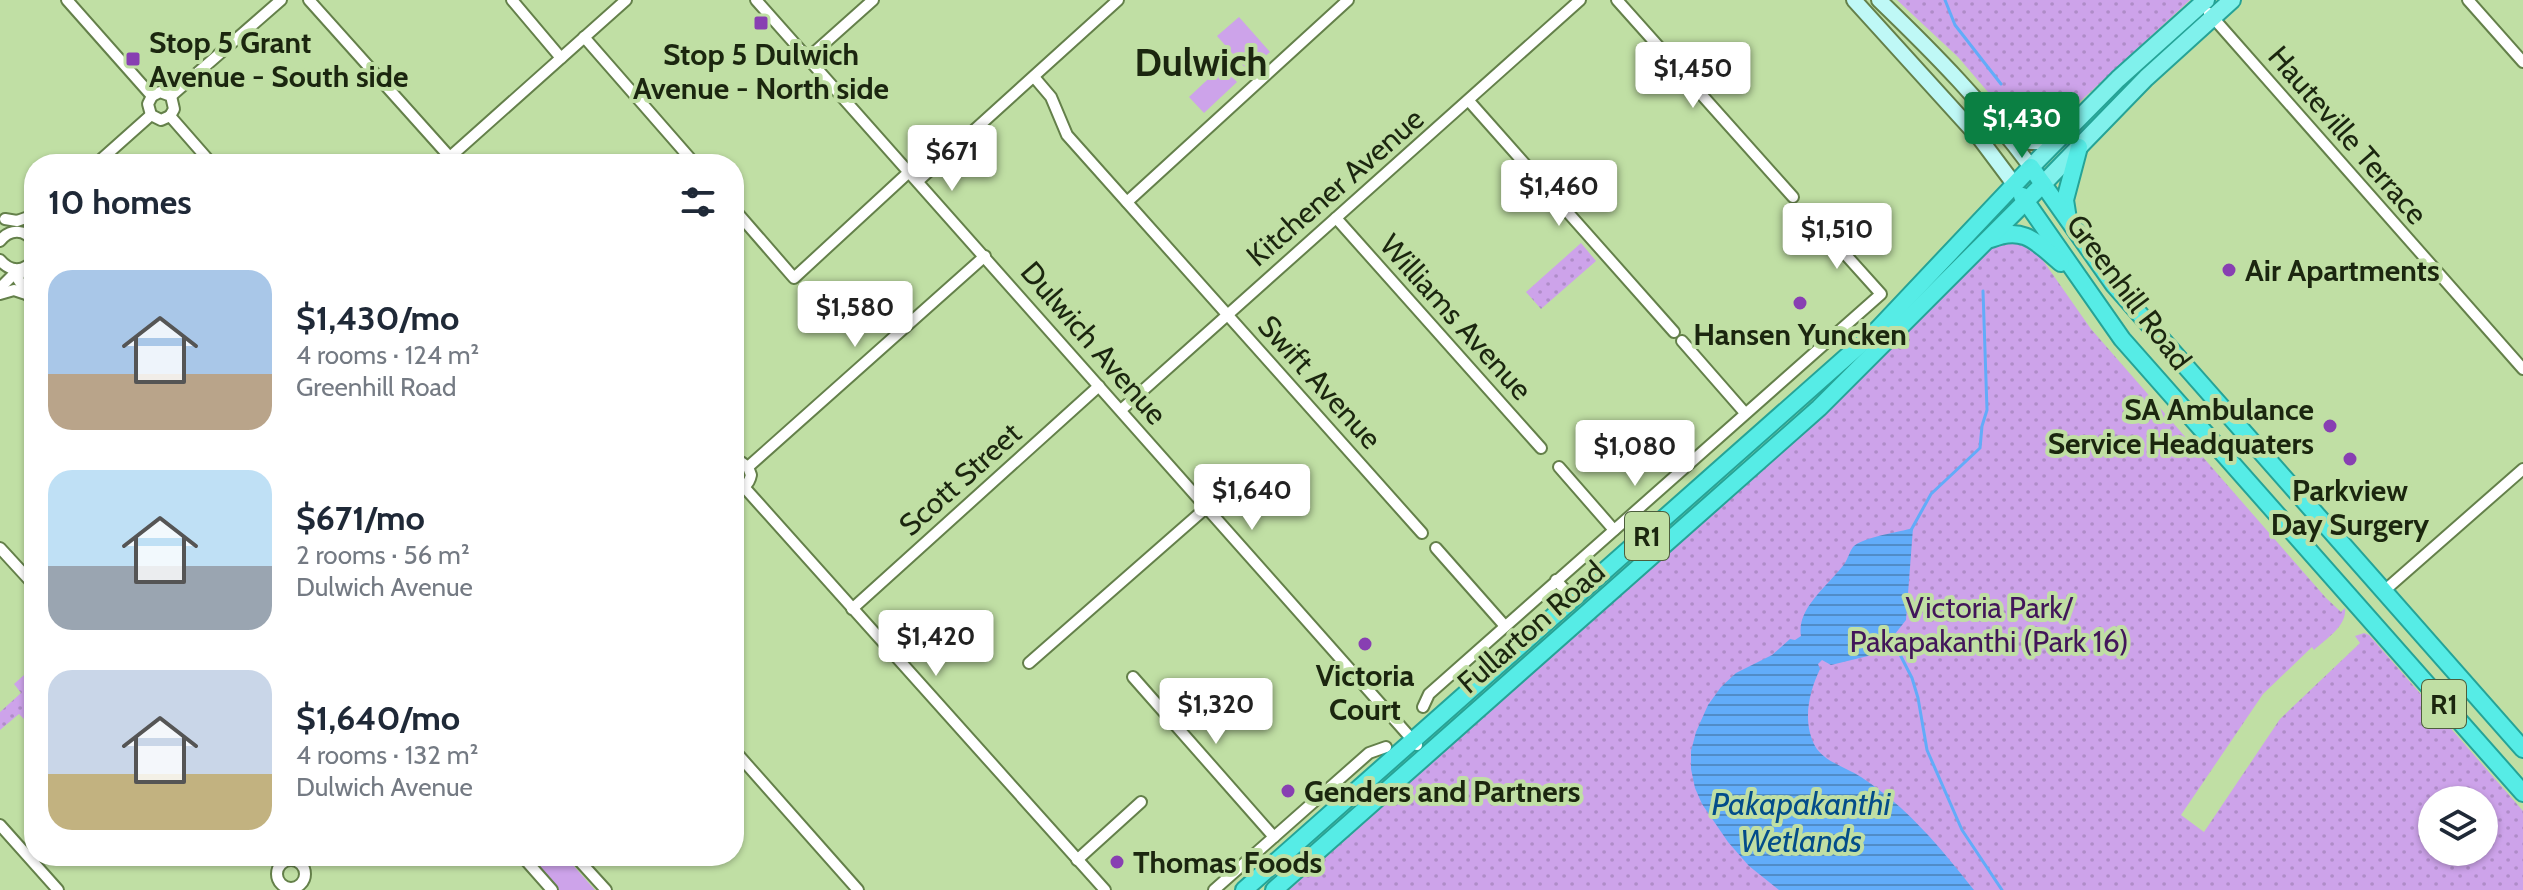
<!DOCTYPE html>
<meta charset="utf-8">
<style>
body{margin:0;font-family:Cabin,sans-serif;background:#f6f6f7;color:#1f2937;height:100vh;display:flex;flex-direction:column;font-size:30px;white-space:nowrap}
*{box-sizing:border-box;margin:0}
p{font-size:26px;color:#747a83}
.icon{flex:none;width:44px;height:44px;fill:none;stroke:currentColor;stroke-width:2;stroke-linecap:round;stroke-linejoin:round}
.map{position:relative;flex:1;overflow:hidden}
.side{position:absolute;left:24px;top:154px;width:720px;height:712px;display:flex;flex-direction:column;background:#fff;border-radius:32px;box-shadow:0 2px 6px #0004}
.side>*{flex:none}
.controls{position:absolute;left:2418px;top:786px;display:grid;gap:16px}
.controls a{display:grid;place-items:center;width:80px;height:80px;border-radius:50%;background:#fff;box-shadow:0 2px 6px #0004;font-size:40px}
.price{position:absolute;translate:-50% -68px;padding:0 18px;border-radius:8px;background:#fff;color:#222;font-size:26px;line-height:52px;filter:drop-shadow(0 2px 4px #0008)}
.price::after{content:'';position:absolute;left:50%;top:48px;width:24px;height:18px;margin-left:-12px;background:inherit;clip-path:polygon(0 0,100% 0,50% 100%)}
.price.on{background:#0b8043;color:#fff}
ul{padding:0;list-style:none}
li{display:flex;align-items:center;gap:24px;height:200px;padding:0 24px}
li span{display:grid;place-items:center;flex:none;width:224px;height:160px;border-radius:24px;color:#555}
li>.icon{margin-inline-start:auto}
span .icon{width:96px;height:96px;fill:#fffc;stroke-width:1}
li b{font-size:34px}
h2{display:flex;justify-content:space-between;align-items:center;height:96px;padding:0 24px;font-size:34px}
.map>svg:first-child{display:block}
.green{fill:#cda3ea}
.park{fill:url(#park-dots);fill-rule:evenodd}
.water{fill:url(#water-rules)}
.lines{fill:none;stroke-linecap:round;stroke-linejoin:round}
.stream{stroke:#62acf9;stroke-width:3}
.minor-casing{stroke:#64804a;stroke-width:14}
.secondary-casing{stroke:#64804a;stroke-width:18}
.primary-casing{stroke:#25a397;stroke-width:20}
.trunk-casing{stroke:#25a397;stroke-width:20}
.minor{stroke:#fff;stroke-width:10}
.secondary{stroke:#bff8f6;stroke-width:14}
.primary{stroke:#80f1ec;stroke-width:16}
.trunk{stroke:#56ece6;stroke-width:16}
.poi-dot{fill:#883fb2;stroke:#c0dfa4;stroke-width:3}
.labels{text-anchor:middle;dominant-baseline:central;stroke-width:8;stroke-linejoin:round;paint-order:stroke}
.shield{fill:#c0dfa4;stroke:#4c5e3c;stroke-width:2}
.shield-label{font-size:28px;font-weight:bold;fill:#1b260f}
.poi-label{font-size:30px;font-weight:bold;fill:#1b260f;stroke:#c0dfa4;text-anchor:start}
.street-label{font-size:30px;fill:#1b260f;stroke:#c0dfa4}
.park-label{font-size:30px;fill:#42165a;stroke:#c0dfa4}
.water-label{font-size:32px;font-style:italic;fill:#034d8a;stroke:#c0dfa4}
.district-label{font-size:38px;font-weight:bold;fill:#1b260f;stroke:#c0dfa4}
</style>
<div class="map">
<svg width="2523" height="890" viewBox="0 0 2523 890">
<defs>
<pattern id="park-dots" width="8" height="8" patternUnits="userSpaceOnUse" patternTransform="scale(2)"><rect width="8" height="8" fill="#cda3ea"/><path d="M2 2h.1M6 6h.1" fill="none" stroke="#af8cc8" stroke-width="1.8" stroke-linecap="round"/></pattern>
<pattern id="water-rules" width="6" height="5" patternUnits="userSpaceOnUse" patternTransform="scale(2)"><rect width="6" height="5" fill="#62acf9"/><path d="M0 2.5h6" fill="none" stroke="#508cc8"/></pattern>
</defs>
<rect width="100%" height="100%" fill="#c0dfa4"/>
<g class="green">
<path d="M1239,17l31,35 -22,19 -31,-35z"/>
<path d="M1222,66l15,16 -33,31 -15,-16z"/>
<path d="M527,856h38l30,34h-38z"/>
</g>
<g class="park">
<path d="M1897,0h293l-129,119 -29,11 -14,-3 -60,-70z"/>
<path d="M2013,238l14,5 10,9 54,77 235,269 15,14 4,-4c2,18 -18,30 -31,42l-2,-3 -49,47 -82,121 23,17 76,-113 80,-76 -5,-7 9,-3 5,2 154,176v79h-1234l536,-476 172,-171zM2432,800h52v52h-52z"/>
<path d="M1581,243l15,18 -55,48 -15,-17z"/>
<path d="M34,666v51l-2,-2 -7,5 -6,-6 -19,16v-18l21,-19 -7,-9z"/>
</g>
<path class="water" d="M1913,528l-7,92 -22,28 -16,8 -37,9 -9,-5 -4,4 2,5c-11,23 -18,52 -5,77 9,16 31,21 46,31 46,30 79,70 113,113h-195l-30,-24 -21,-24 -26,-38 -7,-16 -4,-19v-18l5,-19 12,-27 13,-18 15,-14 36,-18 18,-16 5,1 6,-4c-5,-28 29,-52 44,-73 3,-5 5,-12 8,-16 9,-10 47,-15 60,-19z"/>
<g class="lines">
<g class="stream">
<path d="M1945,0l10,25 46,59"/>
<path d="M1910,532l21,-38 49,-46 2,-22 5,-16 -4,-119"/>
<path d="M1891,637l21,41 6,20 9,52 35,80 40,60"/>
</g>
<g class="minor-casing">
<g id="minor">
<path d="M67,0l85,96"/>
<path d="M309,0l147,164"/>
<path d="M512,0l49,58"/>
<path d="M756,0l661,745"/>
<path d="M1617,0l176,197"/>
<path d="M2468,0l55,62"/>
<path d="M2209,13l314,356"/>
<path d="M584,37l111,127"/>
<path d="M808,58l65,-58"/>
<path d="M1034,77l17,20 16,38 355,398"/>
<path d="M152,96l8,-4 11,4 3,13 -4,7"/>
<path d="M152,96l-4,8 3,11 10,5 9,-4"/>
<path d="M171,96l110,-96"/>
<path d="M1469,101l205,231"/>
<path d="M170,116l42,48"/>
<path d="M450,157l176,-157"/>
<path d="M96,164l55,-49"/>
<path d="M918,181l200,-181"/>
<path d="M1127,202l221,-202"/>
<path d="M734,209l60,69 115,-106"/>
<path d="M1336,218l205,230"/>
<path d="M5,219l12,2 17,-6"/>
<path d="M0,241c10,-13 25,-12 34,1"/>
<path d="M0,260c10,12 24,13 34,-1"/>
<path d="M21,269l-3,10 16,25"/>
<path d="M0,288l18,-18"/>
<path d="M0,294l14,-4 12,4"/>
<path d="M1682,341l63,72"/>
<path d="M1121,410l459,-410"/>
<path d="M734,462h7l7,5"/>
<path d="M748,467l237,-211"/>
<path d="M1559,467l55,63"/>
<path d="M744,487l361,403"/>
<path d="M734,488c9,1 15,-3 17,-13l-3,-8"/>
<path d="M0,548l34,37"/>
<path d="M1436,548l68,77"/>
<path d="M1556,580l18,20"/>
<path d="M2384,591l139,-122"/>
<path d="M852,609l247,-223"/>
<path d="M1029,663l178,-156"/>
<path d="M1133,677l141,160"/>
<path d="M1423,707l6,-13 452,-400 -63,-70"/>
<path d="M734,750l124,140"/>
<path d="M0,825l58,65"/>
<path d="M522,856l30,34"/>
<path d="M575,856l31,34"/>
<path d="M1077,860l64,-58"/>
<circle cx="291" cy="874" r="14"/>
<path d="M1214,890l155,-137 17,-6"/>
</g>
</g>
<g class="secondary-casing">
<g id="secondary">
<path d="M1854,0l127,140 33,44"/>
<path d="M1879,0c55,53 107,106 152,167"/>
<path d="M2006,130l24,12h25"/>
</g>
</g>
<g class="primary-casing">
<g id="primary">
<path d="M2031,167l87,-88 88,-79"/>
<path d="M2043,184l103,-106 86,-78"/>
</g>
</g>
<g class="trunk-casing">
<g id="trunk">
<path d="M2022,196l100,143 401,454"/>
<path d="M2068,219l-3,-19 14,-53"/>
<path d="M1991,239c33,-14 46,4 70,24"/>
<path d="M1244,890l634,-561 153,-162 83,118 409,464"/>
<path d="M1274,890l545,-482 224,-224"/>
</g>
</g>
<use href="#minor" class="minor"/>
<use href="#secondary" class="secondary"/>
<use href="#primary" class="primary"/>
<use href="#trunk" class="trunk"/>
</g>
<g class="poi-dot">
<rect x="753" y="15" width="16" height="16" rx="4"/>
<rect x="125" y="51" width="16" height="16" rx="4"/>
<circle cx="2229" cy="270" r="8"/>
<circle cx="1800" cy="303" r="8"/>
<circle cx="2330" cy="426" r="8"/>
<circle cx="2350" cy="459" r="8"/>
<circle cx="1365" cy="644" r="8"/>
<circle cx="1288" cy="791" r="8"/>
<circle cx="1117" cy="862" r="8"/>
</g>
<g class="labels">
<g class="shield">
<rect x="1625" y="512" width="44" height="48" rx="6"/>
<rect x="2422" y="680" width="44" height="48" rx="6"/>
</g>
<g class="shield-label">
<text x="1647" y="536">R1</text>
<text x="2444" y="704">R1</text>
</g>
<g class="poi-label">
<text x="149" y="42">Stop 5 Grant<tspan x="149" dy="34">Avenue - South side</tspan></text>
<text x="761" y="54" text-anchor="middle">Stop 5 Dulwich<tspan x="761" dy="34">Avenue - North side</tspan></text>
<text x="2245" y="270">Air Apartments</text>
<text x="1800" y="334" text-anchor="middle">Hansen Yuncken</text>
<text x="2314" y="409" text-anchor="end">SA Ambulance<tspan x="2314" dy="34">Service Headquaters</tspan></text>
<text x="2350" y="490" text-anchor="middle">Parkview<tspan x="2350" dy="34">Day Surgery</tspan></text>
<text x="1365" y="675" text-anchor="middle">Victoria<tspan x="1365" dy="34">Court</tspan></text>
<text x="1304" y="791">Genders and Partners</text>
<text x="1133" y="862">Thomas Foods</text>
</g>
<g class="street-label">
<text transform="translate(2348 135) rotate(49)">Hauteville Terrace</text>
<text transform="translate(1335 187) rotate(-41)">Kitchener Avenue</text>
<text transform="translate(2129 292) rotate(53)">Greenhill Road</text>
<text transform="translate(1456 317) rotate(48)">Williams Avenue</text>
<text transform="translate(1094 343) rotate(49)">Dulwich Avenue</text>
<text transform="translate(1320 382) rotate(48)">Swift Avenue</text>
<text transform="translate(960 479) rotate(-42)">Scott Street</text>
<text transform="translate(1531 627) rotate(-41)">Fullarton Road</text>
</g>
<g class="park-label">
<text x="1989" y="607">Victoria Park/<tspan x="1989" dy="34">Pakapakanthi (Park 16)</tspan></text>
</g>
<g class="water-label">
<text x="1801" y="803">Pakapakanthi<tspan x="1801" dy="37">Wetlands</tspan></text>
</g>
<g class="district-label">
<text x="1201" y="62">Dulwich</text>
</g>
</g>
</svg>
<div class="controls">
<a><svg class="icon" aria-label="layers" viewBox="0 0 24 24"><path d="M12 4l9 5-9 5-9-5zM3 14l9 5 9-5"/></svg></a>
</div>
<b class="price" style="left:1693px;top:110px">$1,450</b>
<b class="price on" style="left:2022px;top:160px">$1,430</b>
<b class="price" style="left:952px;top:193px">$671</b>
<b class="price" style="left:1559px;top:228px">$1,460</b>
<b class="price" style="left:1837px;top:271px">$1,510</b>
<b class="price" style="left:855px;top:349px">$1,580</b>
<b class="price" style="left:1635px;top:488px">$1,080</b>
<b class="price" style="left:1252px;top:532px">$1,640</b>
<b class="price" style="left:936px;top:678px">$1,420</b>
<b class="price" style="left:1216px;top:746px">$1,320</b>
<section class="side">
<h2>10 homes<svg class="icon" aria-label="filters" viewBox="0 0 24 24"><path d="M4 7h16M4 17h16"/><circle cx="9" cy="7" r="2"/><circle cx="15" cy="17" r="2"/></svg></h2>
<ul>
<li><span style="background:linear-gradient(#a9c7e8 65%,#b9a48a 0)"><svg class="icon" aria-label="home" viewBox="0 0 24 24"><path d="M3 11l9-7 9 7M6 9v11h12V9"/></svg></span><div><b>$1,430/mo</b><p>4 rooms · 124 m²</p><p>Greenhill Road</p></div></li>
<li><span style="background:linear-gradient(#bfe0f5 60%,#9aa5b1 0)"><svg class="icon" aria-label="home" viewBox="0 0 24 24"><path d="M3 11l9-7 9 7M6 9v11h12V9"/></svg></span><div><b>$671/mo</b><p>2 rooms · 56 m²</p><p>Dulwich Avenue</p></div></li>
<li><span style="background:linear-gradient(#c9d6e8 65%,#c2b280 0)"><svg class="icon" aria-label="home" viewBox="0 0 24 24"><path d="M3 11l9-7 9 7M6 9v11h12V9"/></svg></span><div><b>$1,640/mo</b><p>4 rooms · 132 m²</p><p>Dulwich Avenue</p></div></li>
</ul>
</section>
</div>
